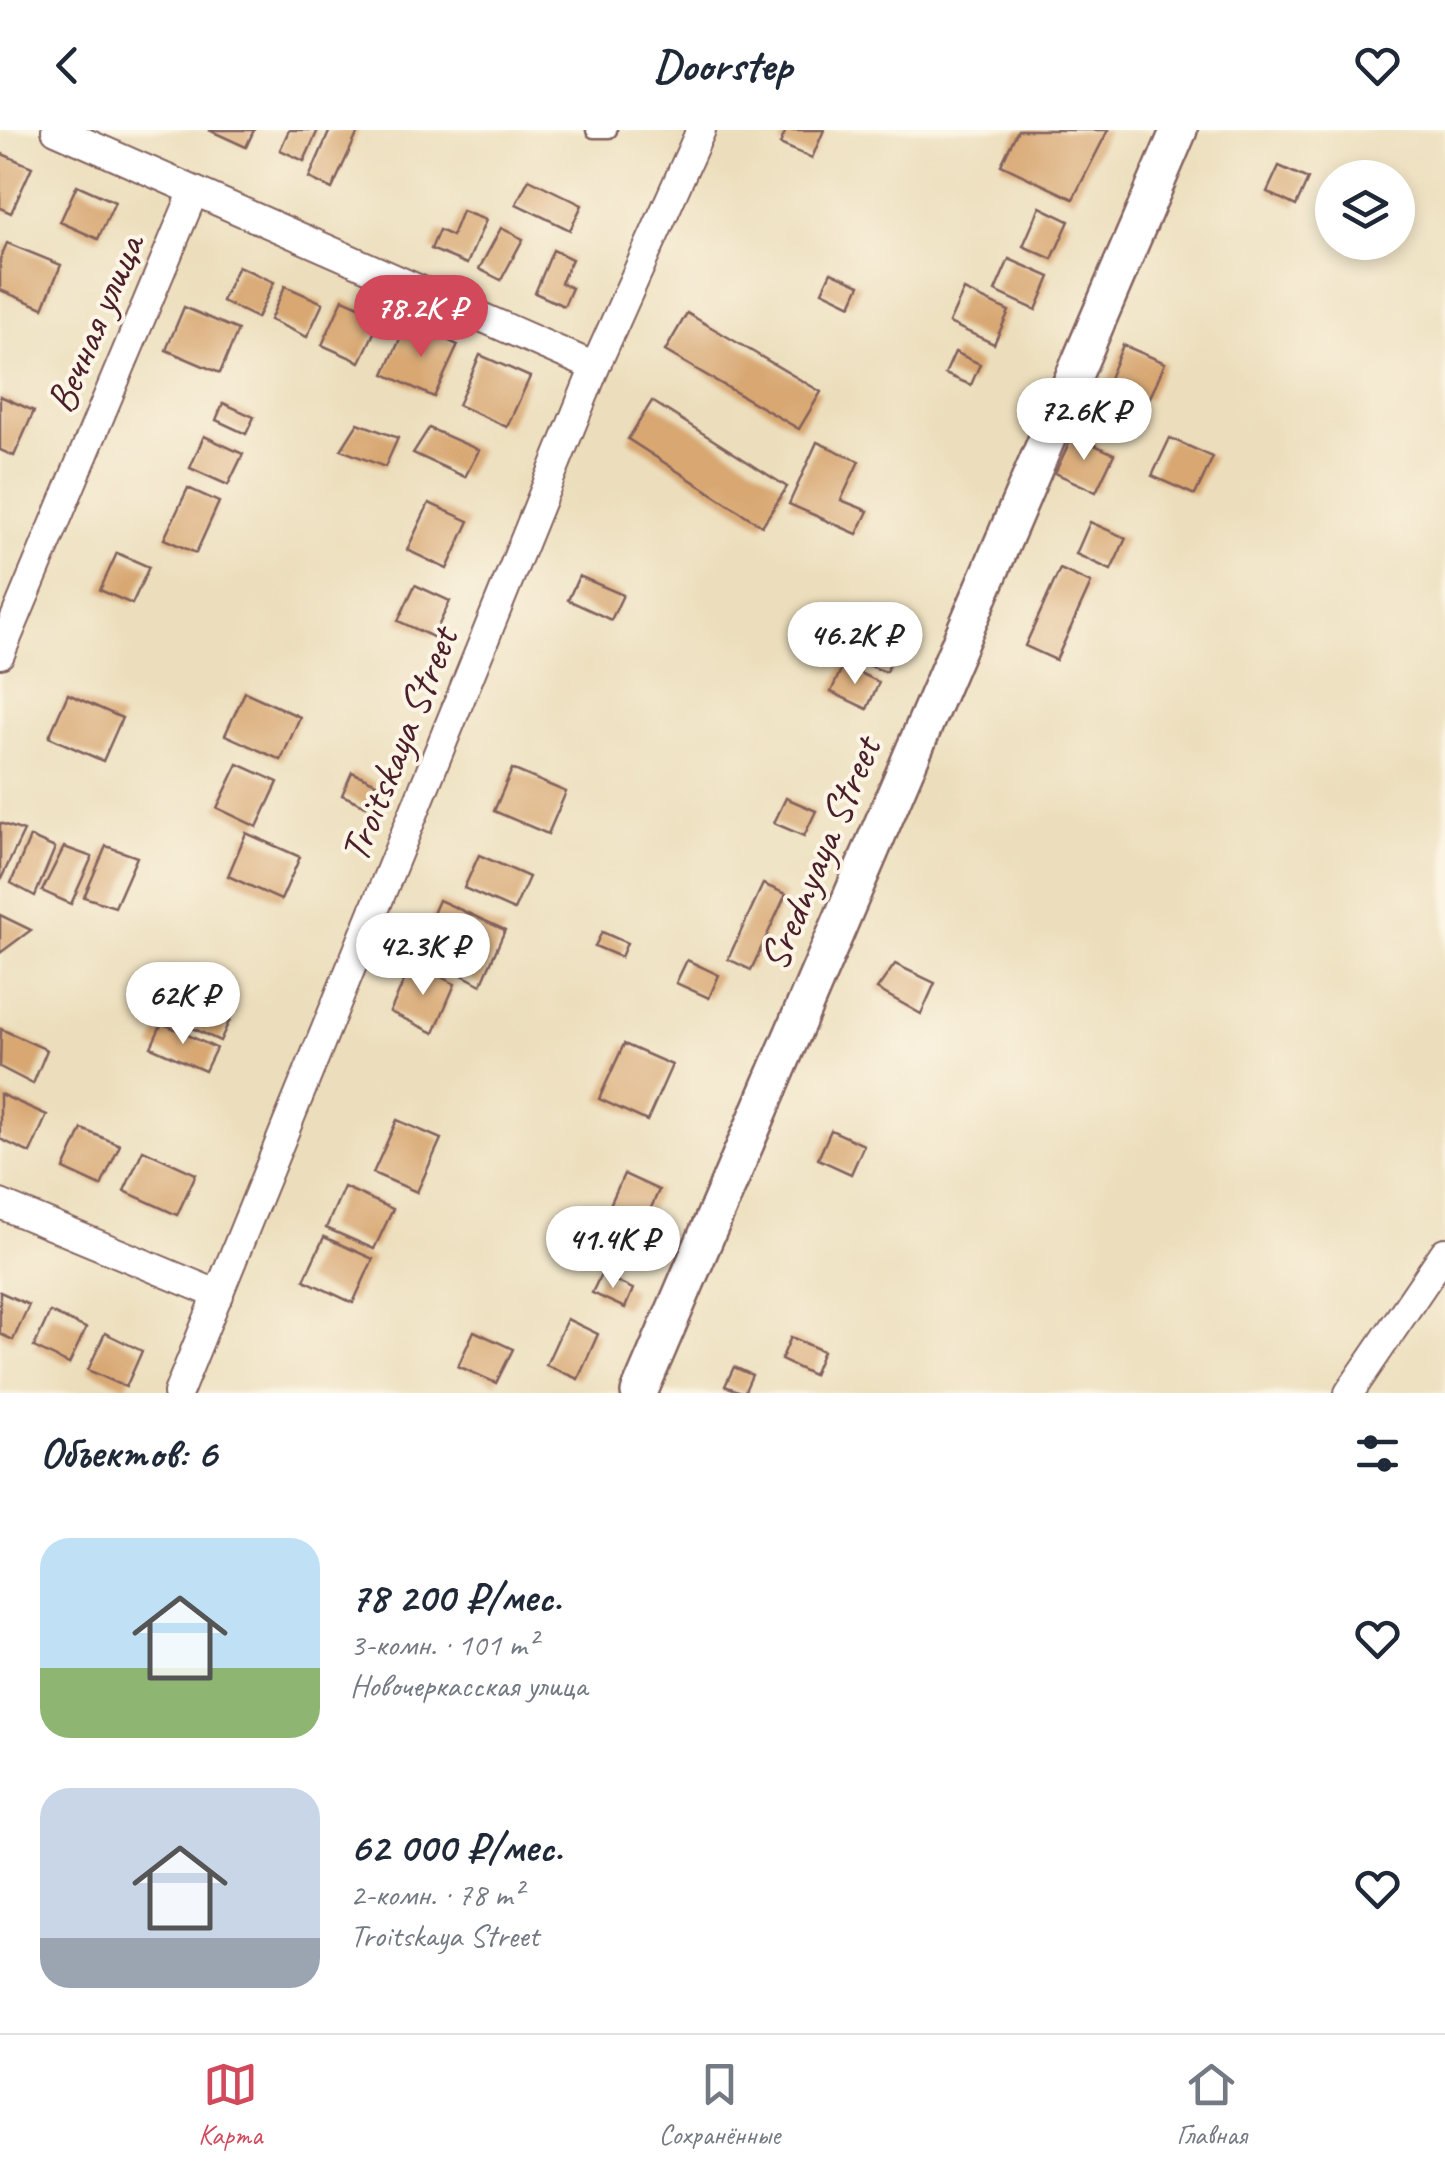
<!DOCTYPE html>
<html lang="ru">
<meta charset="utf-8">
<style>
body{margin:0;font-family:Caveat,sans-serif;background:#f2f2f3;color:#1f2937;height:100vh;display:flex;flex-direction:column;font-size:38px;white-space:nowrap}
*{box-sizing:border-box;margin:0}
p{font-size:32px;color:#747a83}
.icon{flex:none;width:55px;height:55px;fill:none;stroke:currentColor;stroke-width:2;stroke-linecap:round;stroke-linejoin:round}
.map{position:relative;height:1263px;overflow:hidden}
.details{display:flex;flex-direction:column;background:#fff;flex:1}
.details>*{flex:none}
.tools{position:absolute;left:1315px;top:30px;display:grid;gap:20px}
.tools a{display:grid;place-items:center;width:100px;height:100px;border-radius:50%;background:#fff;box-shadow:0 5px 15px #0003;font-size:50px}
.price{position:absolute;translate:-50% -85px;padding:0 22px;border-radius:35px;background:#fff;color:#222;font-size:32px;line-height:65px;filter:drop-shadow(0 2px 5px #0008)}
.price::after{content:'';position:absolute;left:50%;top:60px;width:30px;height:22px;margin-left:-15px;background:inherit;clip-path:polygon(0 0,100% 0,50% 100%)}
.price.current{background:#d1495b;color:#fff}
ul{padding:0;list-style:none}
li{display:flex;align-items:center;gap:30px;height:250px;padding:0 40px}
li span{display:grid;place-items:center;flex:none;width:280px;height:200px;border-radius:30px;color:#555}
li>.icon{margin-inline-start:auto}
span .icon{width:120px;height:120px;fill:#fffc;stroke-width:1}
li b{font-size:42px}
h2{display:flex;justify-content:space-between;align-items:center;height:120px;padding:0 40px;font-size:42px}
header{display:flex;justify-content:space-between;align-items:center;height:130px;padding:0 40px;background:#fff;font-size:45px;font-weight:700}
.tab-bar{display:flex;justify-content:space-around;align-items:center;height:140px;border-top:2px solid #e0e1e3;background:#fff;font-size:28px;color:#747a83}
.tab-bar a{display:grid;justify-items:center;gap:5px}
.tab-bar .current{color:#d1495b}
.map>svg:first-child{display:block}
.building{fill:#d8a772}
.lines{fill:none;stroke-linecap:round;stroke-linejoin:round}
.service-casing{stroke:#83625e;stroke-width:19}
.minor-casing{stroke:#83625e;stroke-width:32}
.tertiary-casing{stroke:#83625e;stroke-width:40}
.service{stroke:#fff;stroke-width:14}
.minor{stroke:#fff;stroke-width:28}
.tertiary{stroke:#fff;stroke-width:35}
.labels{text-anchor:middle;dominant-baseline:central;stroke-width:8;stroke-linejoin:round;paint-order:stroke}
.street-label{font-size:42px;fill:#4a1f2b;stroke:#fcf5e5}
</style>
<header><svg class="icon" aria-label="back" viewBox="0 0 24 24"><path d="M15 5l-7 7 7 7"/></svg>Doorstep<svg class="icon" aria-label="heart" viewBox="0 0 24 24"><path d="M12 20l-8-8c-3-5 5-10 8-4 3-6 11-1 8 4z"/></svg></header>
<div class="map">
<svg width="1445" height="1263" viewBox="0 0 1445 1263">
<rect width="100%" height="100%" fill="#fcf5e5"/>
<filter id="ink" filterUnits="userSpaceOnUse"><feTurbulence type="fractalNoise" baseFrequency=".01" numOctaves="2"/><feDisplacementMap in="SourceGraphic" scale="20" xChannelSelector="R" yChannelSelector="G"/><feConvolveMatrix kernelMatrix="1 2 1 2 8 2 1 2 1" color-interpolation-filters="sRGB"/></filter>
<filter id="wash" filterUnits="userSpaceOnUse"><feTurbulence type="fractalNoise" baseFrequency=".0048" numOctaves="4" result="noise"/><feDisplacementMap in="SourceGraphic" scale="40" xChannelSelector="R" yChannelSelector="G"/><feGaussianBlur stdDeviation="2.25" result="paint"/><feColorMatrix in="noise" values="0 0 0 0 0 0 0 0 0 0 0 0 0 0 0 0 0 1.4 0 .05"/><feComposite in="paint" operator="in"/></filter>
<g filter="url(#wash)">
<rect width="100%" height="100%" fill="#ecdebc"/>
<g id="blocks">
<g class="building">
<path d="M209,0h45l-8,17z"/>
<path d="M289,0h29l-14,31 -24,-11z"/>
<path d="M330,0h29l-27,59 -23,-11z"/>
<path d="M786,0h38l-12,28 -32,-14z"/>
<path d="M1018,0h90l-35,69 -72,-34z"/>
<path d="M0,23l32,14 -21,46 -11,-5z"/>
<path d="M1279,36l29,13 -12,27 -29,-14z"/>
<path d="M529,49l53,26 -12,25 -54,-26z"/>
<path d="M77,55l38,17 -17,37 -38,-17z"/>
<path d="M1040,77l29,14 -17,38 -29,-13z"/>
<path d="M462,81l24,9 -19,44 -36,-15 8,-19 13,6z"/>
<path d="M501,98l22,11 -22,41 -22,-11z"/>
<path d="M7,113l54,22 -18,43 -43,-18v-31z"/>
<path d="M553,120l19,9 -11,24 11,5 -8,18 -29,-13z"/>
<path d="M1009,129l41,18 -14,33 -41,-19z"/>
<path d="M238,136l36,16 -17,36 -35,-17z"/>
<path d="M831,142l29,13 -9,20 -29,-14z"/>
<path d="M285,156l38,17 -16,34 -37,-17z"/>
<path d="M964,160l45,21 -15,33 -45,-21z"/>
<path d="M343,169l39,17 -22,46 -38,-17z"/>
<path d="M184,177l54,23 -18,43 -54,-23z"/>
<path d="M687,183l134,79 -22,37 -134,-78z"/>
<path d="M408,192l50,23 -24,52 -50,-23z"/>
<path d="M1123,215l42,18 -16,37 -42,-17z"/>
<path d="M955,222l25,12 -9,21 -26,-11z"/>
<path d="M480,225l50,22 -23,50 -49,-22z"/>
<path d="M0,266l34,15 -20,45 -14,-6z"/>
<path d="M652,271l135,86 -25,39 -134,-87z"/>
<path d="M223,273l31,14 -8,17 -30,-14z"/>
<path d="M358,293l40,15 -13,29 -44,-17z"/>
<path d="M429,298l50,22 -14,27 -52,-24z"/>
<path d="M1073,305l41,19 -18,38 -41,-19z"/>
<path d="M204,306l39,18 -15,31 -38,-17z"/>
<path d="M1170,308l43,19 -18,38 -43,-19z"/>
<path d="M817,312l42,19 -18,39 27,11 -11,23 -68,-30z"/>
<path d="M188,358l31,14 -23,51 -32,-14z"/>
<path d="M429,373l40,18 -22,48 -40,-19z"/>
<path d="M1090,392l36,16 -15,32 -35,-16z"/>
<path d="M117,423l32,14 -17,37 -32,-14z"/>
<path d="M1060,439l31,14 -35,77 -31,-14z"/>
<path d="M579,446l44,19 -12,25 -43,-20z"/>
<path d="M415,455l35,16 -17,36 -35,-16z"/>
<path d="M832,481l69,32 -15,29 -71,-26z"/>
<path d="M843,535l36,17 -12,27 -36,-17z"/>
<path d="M245,562l55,25 -19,43 -56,-25z"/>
<path d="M68,564l54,24 -19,43 -54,-24z"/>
<path d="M238,634l40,18 -21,45 -40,-19z"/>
<path d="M512,639l54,23 -18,42 -54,-23z"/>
<path d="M352,642l24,11 -10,23 -24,-11z"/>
<path d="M786,668l30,13 -12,25 -30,-13z"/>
<path d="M0,693l24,8 -24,50z"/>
<path d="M246,703l54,24 -19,43 -53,-24z"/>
<path d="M30,707l25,11 -20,48 -24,-13z"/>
<path d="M106,716l31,11 -22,50 -31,-10z"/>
<path d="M64,717l28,10 -21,47 -29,-13z"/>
<path d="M479,725l50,22 -15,33 -50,-22z"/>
<path d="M763,754l23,10 -35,76 -23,-11z"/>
<path d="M439,770l66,30 -24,55 -64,-34z"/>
<path d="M0,785l31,15 -31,23z"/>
<path d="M602,802l25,11 -6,14 -26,-11z"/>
<path d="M687,830l32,15 -10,23 -33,-15z"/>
<path d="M412,833l43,21 -21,49 -44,-21z"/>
<path d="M895,834l40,19 -14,31 -44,-25z"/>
<path d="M175,859l57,26 -12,26 -56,-26z"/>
<path d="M162,893l54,25 -11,23 -54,-24z"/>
<path d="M1,899l46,21 -14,34 -33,-17z"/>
<path d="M624,914l48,21 -25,56 -48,-22z"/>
<path d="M0,964l47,21 -17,38 -30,-14z"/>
<path d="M397,990l44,19 -24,53 -44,-19z"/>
<path d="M82,999l38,16 -19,41 -37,-17z"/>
<path d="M831,1000l33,15 -13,29 -33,-15z"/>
<path d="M143,1020l53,24 -19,41 -53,-24z"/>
<path d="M624,1044l35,16 -22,49 -35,-16z"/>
<path d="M344,1057l49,22 -19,40 -48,-21z"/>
<path d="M324,1107l49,22 -20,44 -49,-23z"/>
<path d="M601,1144l32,15 -8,19 -33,-15z"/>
<path d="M0,1162l29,13 -16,35 -13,-6z"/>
<path d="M50,1182l36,16 -17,36 -35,-17z"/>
<path d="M567,1189l31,15 -20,45 -32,-14z"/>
<path d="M474,1201l39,18 -17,34 -38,-17z"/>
<path d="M105,1203l37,18 -16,36 -38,-17z"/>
<path d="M791,1207l32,14 -10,24 -32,-15z"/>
<path d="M734,1237l18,8 -8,18 -19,-7z"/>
</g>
</g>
</g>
<g filter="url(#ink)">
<use href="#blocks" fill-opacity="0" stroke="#83625e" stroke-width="2.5"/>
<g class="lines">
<g class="service-casing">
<path id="service" d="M594,0h15"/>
</g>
<g class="minor-casing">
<g id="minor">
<path d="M56,0l539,237"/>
<path d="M0,524l194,-463"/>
<path d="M0,1074l219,91"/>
<path d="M178,1263l417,-1026 106,-237"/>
<path d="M1349,1263l96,-141"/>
</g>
</g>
<g class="tertiary-casing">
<path id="tertiary" d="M639,1263l540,-1263"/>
</g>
<use href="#service" class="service"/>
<use href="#minor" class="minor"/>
<use href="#tertiary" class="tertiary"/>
</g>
</g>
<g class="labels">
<g class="street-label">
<text transform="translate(95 194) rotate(-67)">Вечная улица</text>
<text transform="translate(399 615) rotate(-68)">Troitskaya Street</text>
<text transform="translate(820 724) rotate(-67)">Srednyaya Street</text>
</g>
</g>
</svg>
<div class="tools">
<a><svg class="icon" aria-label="layers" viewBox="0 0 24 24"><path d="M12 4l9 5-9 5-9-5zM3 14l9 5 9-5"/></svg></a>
</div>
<b class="price current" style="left:421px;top:230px">78.2K ₽</b>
<b class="price" style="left:1084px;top:333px">72.6K ₽</b>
<b class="price" style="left:855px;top:557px">46.2K ₽</b>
<b class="price" style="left:423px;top:868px">42.3K ₽</b>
<b class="price" style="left:183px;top:917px">62K ₽</b>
<b class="price" style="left:613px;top:1161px">41.4K ₽</b>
</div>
<section class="details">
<h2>Объектов: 6<svg class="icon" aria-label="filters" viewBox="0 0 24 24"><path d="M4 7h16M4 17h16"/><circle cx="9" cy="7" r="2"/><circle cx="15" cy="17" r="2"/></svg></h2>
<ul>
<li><span style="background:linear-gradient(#bfe0f5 65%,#8fb573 0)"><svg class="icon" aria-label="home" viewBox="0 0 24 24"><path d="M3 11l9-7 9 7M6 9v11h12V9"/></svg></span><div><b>78 200 ₽/мес.</b><p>3-комн. · 101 m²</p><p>Новочеркасская улица</p></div><svg class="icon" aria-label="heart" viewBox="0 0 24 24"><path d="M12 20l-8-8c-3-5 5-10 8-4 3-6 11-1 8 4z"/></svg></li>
<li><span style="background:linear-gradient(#c9d6e8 75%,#9aa5b1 0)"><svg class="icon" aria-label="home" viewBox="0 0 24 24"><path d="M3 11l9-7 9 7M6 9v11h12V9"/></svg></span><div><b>62 000 ₽/мес.</b><p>2-комн. · 78 m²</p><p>Troitskaya Street</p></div><svg class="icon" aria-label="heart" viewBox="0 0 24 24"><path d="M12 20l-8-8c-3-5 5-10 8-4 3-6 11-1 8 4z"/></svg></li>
</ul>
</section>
<nav class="tab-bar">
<a class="current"><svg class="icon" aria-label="map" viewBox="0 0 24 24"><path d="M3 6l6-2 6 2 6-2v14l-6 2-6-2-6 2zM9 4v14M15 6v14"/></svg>Карта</a>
<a><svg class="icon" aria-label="saved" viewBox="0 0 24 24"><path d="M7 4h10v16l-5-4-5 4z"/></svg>Сохранённые</a>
<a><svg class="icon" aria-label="home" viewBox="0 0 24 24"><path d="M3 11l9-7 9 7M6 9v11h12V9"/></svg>Главная</a>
</nav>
